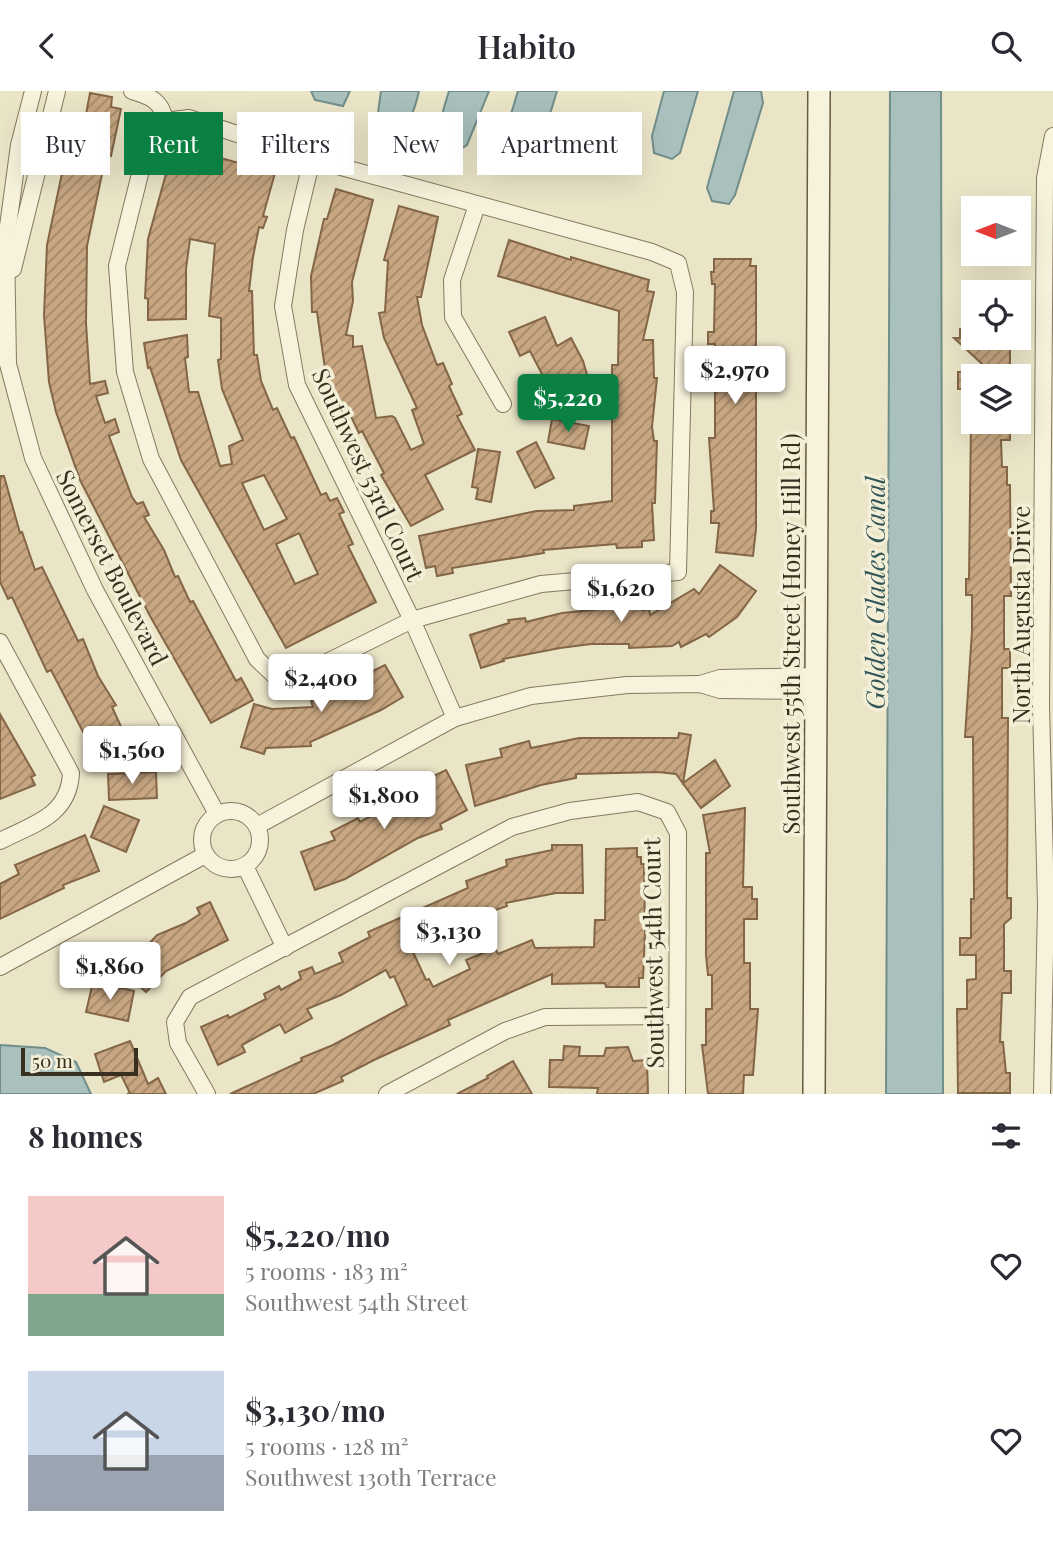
<!DOCTYPE html>
<meta charset="utf-8">
<style>
body{margin:0;font-family:"Playfair Display",serif;background:#f2f2f3;color:#2b2b33;height:100vh;display:flex;flex-direction:column;font-size:26px;white-space:nowrap}
*{box-sizing:border-box;margin:0}
p{font-size:23px;color:#7c7c81}
.icon{flex:none;width:38px;height:38px;fill:none;stroke:currentColor;stroke-width:2;stroke-linecap:round;stroke-linejoin:round}
.map{position:relative;height:1003px;overflow:hidden}
.drawer{display:flex;flex-direction:column;background:#fff;flex:1}
.drawer>*{flex:none}
.hud{position:absolute;left:21px;top:21px;width:700px;height:63px;display:flex;gap:14px}
.needle{width:46px;rotate:270deg}
.controls{position:absolute;left:961px;top:105px;display:grid;gap:14px}
.controls a{display:grid;place-items:center;width:70px;height:70px;border-radius:0px;background:#fff;box-shadow:0 7px 28px #0002;font-size:35px}
.scale{position:absolute;left:21px;bottom:18px;width:117px;box-sizing:border-box;padding-left:7px;border:4px solid #382f21;border-top:0;font-size:19px;line-height:24px;white-space:nowrap;color:#382f21;-webkit-text-stroke:5px #f3efd7;paint-order:stroke}
.price{position:absolute;translate:-50% -60px;padding:0 16px;border-radius:7px;background:#fff;color:#222;font-size:23px;line-height:46px;filter:drop-shadow(0 2px 4px #0008)}
.price::after{content:'';position:absolute;left:50%;top:42px;width:21px;height:16px;margin-left:-10px;background:inherit;clip-path:polygon(0 0,100% 0,50% 100%)}
.price.on{background:#0b8043;color:#fff}
ul{padding:0;list-style:none}
li{display:flex;align-items:center;gap:21px;height:175px;padding:0 28px}
li span{display:grid;place-items:center;flex:none;width:196px;height:140px;border-radius:0px;color:#555}
li>.icon{margin-inline-start:auto}
span .icon{width:84px;height:84px;fill:#fffc;stroke-width:1}
li b{font-size:30px}
h2{display:flex;justify-content:space-between;align-items:center;height:84px;padding:0 28px;font-size:30px}
.chip{padding:0 24px;border-radius:0px;background:#fff;box-shadow:0 7px 28px #0002;font-size:24px;line-height:63px}
.chip.on{background:#0b8043;color:#fff}
header{display:flex;justify-content:space-between;align-items:center;height:91px;padding:0 28px;background:#fff;font-size:32px;font-weight:600}
.map>svg:first-child{display:block}
.water{fill:#a9c0bc;stroke:#708e8a;stroke-width:2}
.building{fill:url(#building-hatch);stroke:#836646;stroke-width:2;fill-rule:evenodd}
.lines{fill:none;stroke-linecap:round;stroke-linejoin:round}
.street-casing{stroke:#86785e;stroke-width:18}
.secondary-casing{stroke:#685a41;stroke-width:24}
.street{stroke:#f7f2db;stroke-width:16}
.secondary{stroke:#f7f2db;stroke-width:21}
.labels{text-anchor:middle;dominant-baseline:central;stroke-width:7;stroke-linejoin:round;paint-order:stroke}
.street-label{font-size:24px;fill:#382f21;stroke:#f3efd7}
.water-label{font-size:26px;font-style:italic;fill:#315456;stroke:#f3efd7}
</style>
<header><svg class="icon" aria-label="back" viewBox="0 0 24 24"><path d="M15 5l-7 7 7 7"/></svg>Habito<svg class="icon" aria-label="search" viewBox="0 0 24 24"><circle cx="10" cy="10" r="6"/><path d="M15 15l6 6"/></svg></header>
<div class="map">
<svg width="1053" height="1003" viewBox="0 0 1053 1003">
<defs>
<pattern id="building-hatch" width="6" height="6" patternUnits="userSpaceOnUse" patternTransform="scale(1.75)"><rect width="6" height="6" fill="#c7a681"/><path d="M-1 1l2-2M0 6l6-6M5 7l2-2" fill="none" stroke="#a38869"/></pattern>
</defs>
<rect width="100%" height="100%" fill="#ebe5c8"/>
<g class="water">
<path d="M311,0h39l-7,15 -28,-6z"/>
<path d="M381,0h38c-4,16 -6,30 -23,37l-8,-3 -10,-12z"/>
<path d="M449,0h40l-22,54 -6,4 -13,-4c-14,-16 -4,-36 1,-54z"/>
<path d="M518,0h39l-14,46 -14,4 -15,-8 -3,-19z"/>
<path d="M664,0h34l-18,62 -8,6 -18,-6 -2,-17z"/>
<path d="M734,0h27l2,12 -28,92 -6,9 -17,-3 -5,-13z"/>
<path d="M890,0h51l2,1003h-57z"/>
<path d="M0,954l45,3 31,14 15,32h-91z"/>
</g>
<g class="building">
<path d="M90,2l22,4 -1,10 10,2 -10,47 -5,-1 -19,91 -1,77 4,61 15,-3 3,12 -12,3 9,27 10,-4 4,13 -10,4 23,61 5,7 6,-2 6,13 -5,2 20,33 11,27 3,-1 12,26 3,-1 43,80 5,-3 12,22 -42,23 -61,-107 -70,-136 -24,-68 -7,-30 -5,-67 3,-70 19,-91h3l7,-31 8,2z"/>
<path d="M174,54l101,28 -12,43 4,1 -4,11 -4,-1 -6,30 -4,34h3l2,64h3l4,26 12,29 4,-2 14,30 3,-1 27,58 5,-2 4,8 7,-3 7,14 -5,2 14,30 -5,2 28,56 -90,46 -105,-188 -31,-93 -2,1 -4,-25 43,-8 1,22 -3,1 4,34h9l22,74 12,-2 -3,-18 14,-6 -21,-51 -4,-29 3,-1v-41l-12,-2 6,-72 -25,-5 -4,30v50l-38,1v-21l-3,-1 3,-59zM264,384l23,44 -23,11 -22,-47zM299,442l19,41 -23,10 -19,-40z"/>
<path d="M336,98l37,11 -21,82 1,19 -7,34 7,1v11l9,-1 14,72 16,-2 3,2 16,32 13,-6 -12,-34 5,-2 -33,-70 -5,-25 6,-1 3,-51 -4,-1 15,-54 39,11 -17,80h-4l5,28 15,40 6,-2 9,21 -3,2 13,28 -5,2 18,34 -50,25 18,34 -32,17 -30,-51 3,-2 -22,-42 -3,2 -11,-23 -4,2 -18,-36 -9,-64h-5l-1,-36 13,-57h3z"/>
<path d="M509,149l62,20v-3l78,23 -2,11 7,1 -11,48h10l1,38h3l-5,49 2,14h3l-2,62h-3l2,37 -12,1v6l-25,1 -1,-4 -73,6 1,3 -92,15 1,5 -16,3 -2,-10 -9,2 -7,-32 117,-25 38,-1v-4l38,-5v-136h6l1,-54 -121,-35z"/>
<path d="M714,168h37l-1,7h6v263l-3,27 -37,-4 3,-29h-8v-12h3l-5,-73h6v-94h-7v-12h6l1,-48h-3l-1,-12h3z"/>
<path d="M545,226l12,29 14,-8 12,23 11,37 -39,12 -10,-30 -15,-29 -10,5 -11,-24z"/>
<path d="M960,238h13v9h28v10l9,-1v22h-9v7h-6l-41,-38h6z"/>
<rect x="958" y="281" width="15" height="17"/>
<path d="M552,328l37,7 -5,23 -36,-7z"/>
<path d="M971,331l39,2v16h-9l1,27h5v18h3l1,111h-7v53h6v19h-8v50h6l-1,180h4v20l-7,6v47h7v22h-9l-2,49h3l3,31h4v20h-52l-1,-84h10v-29l9,-1v-24h-16v-17h11v-39h3l-1,-162h-8l7,-106v-36h-6v-16h3z"/>
<path d="M536,351l18,36 -19,10 -18,-36z"/>
<path d="M478,358l22,3 -9,50 -15,-3 2,-11 -6,-1z"/>
<path d="M0,385h4l16,57 2,-1 13,38 7,-3 36,74 5,-2 15,37 18,29 -4,2 11,24 8,-4 6,14 -39,20 -47,-91 -4,2 -35,-75 -4,2 -8,-17z"/>
<path d="M720,474l36,26 -19,26 -28,20 -3,-3 -25,13 -2,-5 -7,4 -43,2v-4h-38l-31,4 -57,11 1,2 -23,7 -11,-33 39,-12 -1,-3 17,-2 1,4 36,-9 80,-8v5l7,-1 1,6 44,-26 5,5z"/>
<path d="M385,574l18,32 -22,13 -71,32 1,4 -45,2 -2,6 -23,-7 13,-43 18,5 41,-2 -2,-6z"/>
<path d="M0,623l35,61 -4,2 4,8 -35,14z"/>
<path d="M679,642l12,2 -8,48 32,-23 15,26 -29,22 -25,-34 -18,-2 -82,2v4l-35,7 -66,21 -9,-41 36,-8 -2,-8 29,-8 2,7 48,-10h99z"/>
<path d="M446,679l21,40 -27,14 2,5 -24,9 -73,41 -30,11 -14,-38 34,-12 -4,-8 27,-14 2,4 38,-20 -3,-6 33,-13 -1,-4z"/>
<path d="M156,681l1,26 -48,2 -1,-26z"/>
<path d="M104,715l35,14 -13,32 -35,-15z"/>
<path d="M745,717l-2,79h9v12h5v20h-13v44h6v46h8l-5,66h-9l-1,19h-35l-6,-49h4v-36h6v-34h-4l-2,-20v-102h4l-7,-38z"/>
<path d="M85,744l14,36 -36,14 1,3 -64,31v-35l19,-10 -4,-9z"/>
<path d="M552,754h30l1,48h-27l-50,10 1,3 -33,12 -30,18 1,2 -32,14 13,28 3,-1 4,8 37,-18 -4,-9 29,-12 3,6 34,-14 3,8 59,-1 1,-27h10l1,-71 31,-1v9h4v7h3l1,69 -2,45h-4v9h-33l-1,-4 -53,1v-10l-104,46 2,5 -76,35 -33,17 2,4 -30,13h-83l72,-33 -1,-3 32,-13 74,-40 -13,-29 -4,2 -4,-8 -45,25 -34,14 5,9 -27,15 -5,-9 -38,21 3,7 -27,13 -17,-38 27,-12 1,3 37,-19 -2,-5 15,-8 2,4 20,-11 -2,-7 13,-5 3,7 28,-12 -4,-9 31,-16 -2,-5 100,-44 -2,-7 41,-15 -1,-6 46,-10z"/>
<path d="M210,811l18,38 -62,31 -20,21 -28,-26 8,-10 6,6 25,-27 29,-12 14,-9 -3,-6z"/>
<path d="M93,891l41,9 -6,30 -42,-9z"/>
<path d="M130,950l18,43 10,-6 8,16h-39l3,-1 -9,-18 -17,7 -9,-28z"/>
<path d="M564,955l16,1 -1,9h25l2,-8 22,-1 5,14 14,-1 1,34h-51l1,-6 -49,-1 1,-27h13z"/>
<path d="M513,970l19,33h-75l31,-16 -1,-2z"/>
</g>
<g class="lines">
<g class="street-casing">
<g id="street">
<path d="M33,0l-14,54 -13,96 2,123 25,94 62,132 122,224"/>
<path d="M132,0c18,5 30,10 33,30"/>
<path d="M189,27l123,41 340,93 26,11 7,29 -7,280 -137,12 -129,36 -109,54 -27,3 -19,-18 -106,-200 -26,-87 -8,-106 31,-124 17,-21z"/>
<path d="M312,68l-17,71 -12,76 14,79 115,235 43,98"/>
<path d="M477,114l-25,75 1,37 50,87"/>
<path d="M13,178l44,-178"/>
<path d="M0,551l71,131c-2,43 -38,51 -71,68"/>
<path d="M700,593l20,-6 97,-2"/>
<circle cx="231" cy="749" r="29"/>
<path d="M257,735l198,-108 76,-22 96,-11 73,-1 20,6 97,1"/>
<path d="M245,775l40,82"/>
<path d="M0,876l205,-112"/>
<path d="M207,1003l-29,-51 -3,-21 15,-25 322,-170 58,-16 68,-9 29,10 11,21 -1,261"/>
<path d="M387,1003l118,-63 40,-14 132,-1"/>
<path d="M1042,1003l4,-189 -5,-199 4,-528 8,-42"/>
</g>
</g>
<g class="secondary-casing">
<path id="secondary" d="M814,1003l5,-1003"/>
</g>
<use href="#street" class="street"/>
<use href="#secondary" class="secondary"/>
</g>
<g class="labels">
<g class="street-label">
<text transform="translate(369 383) rotate(65)">Southwest 53rd Court</text>
<text transform="translate(113 476) rotate(63)">Somerset Boulevard</text>
<text transform="translate(1020 524) rotate(-90)">North Augusta Drive</text>
<text transform="translate(790 543) rotate(-90)">Southwest 55th Street (Honey Hill Rd)</text>
<text transform="translate(652 862) rotate(-91)">Southwest 54th Court</text>
</g>
<g class="water-label">
<text transform="translate(874 502) rotate(-90)">Golden Glades Canal</text>
</g>
</g>
</svg>
<div class="controls">
<a><svg class="needle" viewBox="-14 -14 28 28"><path d="M0-13l5 13h-10z" fill="#e53935"/><path d="M0 13l5-13h-10z" fill="#7c7c81"/></svg></a>
<a><svg class="icon" aria-label="locate" viewBox="0 0 24 24"><circle cx="12" cy="12" r="6"/><path d="M12 2v4M12 18v4M2 12h4M18 12h4"/></svg></a>
<a><svg class="icon" aria-label="layers" viewBox="0 0 24 24"><path d="M12 4l9 5-9 5-9-5zM3 14l9 5 9-5"/></svg></a>
</div>
<div class="scale">50 m</div>
<b class="price" style="left:735px;top:315px">$2,970</b>
<b class="price on" style="left:568px;top:343px">$5,220</b>
<b class="price" style="left:621px;top:533px">$1,620</b>
<b class="price" style="left:321px;top:623px">$2,400</b>
<b class="price" style="left:132px;top:695px">$1,560</b>
<b class="price" style="left:384px;top:740px">$1,800</b>
<b class="price" style="left:449px;top:876px">$3,130</b>
<b class="price" style="left:110px;top:911px">$1,860</b>
<div class="hud">
<a class="chip">Buy</a>
<a class="chip on">Rent</a>
<a class="chip">Filters</a>
<a class="chip">New</a>
<a class="chip">Apartment</a>
</div>
</div>
<section class="drawer">
<h2>8 homes<svg class="icon" aria-label="filters" viewBox="0 0 24 24"><path d="M4 7h16M4 17h16"/><circle cx="9" cy="7" r="2"/><circle cx="15" cy="17" r="2"/></svg></h2>
<ul>
<li><span style="background:linear-gradient(#f6c9c9 70%,#7fa58c 0)"><svg class="icon" aria-label="home" viewBox="0 0 24 24"><path d="M3 11l9-7 9 7M6 9v11h12V9"/></svg></span><div><b>$5,220/mo</b><p>5 rooms · 183 m²</p><p>Southwest 54th Street</p></div><svg class="icon" aria-label="heart" viewBox="0 0 24 24"><path d="M12 20l-8-8c-3-5 5-10 8-4 3-6 11-1 8 4z"/></svg></li>
<li><span style="background:linear-gradient(#c9d6e8 60%,#9aa5b1 0)"><svg class="icon" aria-label="home" viewBox="0 0 24 24"><path d="M3 11l9-7 9 7M6 9v11h12V9"/></svg></span><div><b>$3,130/mo</b><p>5 rooms · 128 m²</p><p>Southwest 130th Terrace</p></div><svg class="icon" aria-label="heart" viewBox="0 0 24 24"><path d="M12 20l-8-8c-3-5 5-10 8-4 3-6 11-1 8 4z"/></svg></li>
</ul>
</section>
